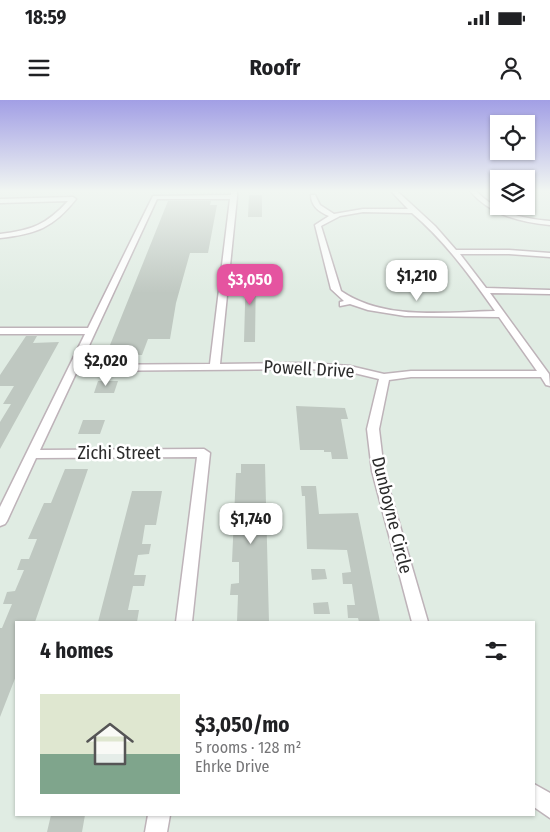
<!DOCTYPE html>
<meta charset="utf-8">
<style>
:root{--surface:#fff;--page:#f6f6f6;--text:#202124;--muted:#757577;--line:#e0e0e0;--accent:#e554a0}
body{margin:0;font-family:"Fira Sans Condensed",sans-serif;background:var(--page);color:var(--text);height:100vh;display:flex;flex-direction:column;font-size:19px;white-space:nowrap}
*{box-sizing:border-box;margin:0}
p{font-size:16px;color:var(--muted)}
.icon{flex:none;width:28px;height:28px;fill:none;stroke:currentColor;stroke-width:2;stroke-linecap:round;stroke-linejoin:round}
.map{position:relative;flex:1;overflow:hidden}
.details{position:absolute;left:15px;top:521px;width:520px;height:195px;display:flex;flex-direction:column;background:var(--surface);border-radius:0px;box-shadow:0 1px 4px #0004}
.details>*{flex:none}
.buttons{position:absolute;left:490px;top:15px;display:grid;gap:10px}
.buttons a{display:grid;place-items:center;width:45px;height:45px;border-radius:0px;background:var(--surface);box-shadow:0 1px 4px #0004;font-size:25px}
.price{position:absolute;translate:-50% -42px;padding:0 11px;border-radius:10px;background:#fff;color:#222;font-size:16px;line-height:32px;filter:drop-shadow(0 1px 2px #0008)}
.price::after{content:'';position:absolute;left:50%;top:30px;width:15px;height:11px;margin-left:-8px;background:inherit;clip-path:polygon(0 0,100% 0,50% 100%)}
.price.on{background:var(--accent);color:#fff}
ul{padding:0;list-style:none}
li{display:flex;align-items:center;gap:15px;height:125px;padding:0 25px}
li+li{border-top:1px solid var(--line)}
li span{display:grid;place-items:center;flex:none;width:140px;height:100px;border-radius:0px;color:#555}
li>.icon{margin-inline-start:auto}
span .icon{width:60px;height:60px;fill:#fffc;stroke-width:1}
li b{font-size:21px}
h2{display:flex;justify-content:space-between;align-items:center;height:60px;padding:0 25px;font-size:21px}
.status{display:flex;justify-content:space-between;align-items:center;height:35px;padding:0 25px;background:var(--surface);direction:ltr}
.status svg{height:14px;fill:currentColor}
header{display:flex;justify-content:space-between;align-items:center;height:65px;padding:0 25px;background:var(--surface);font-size:22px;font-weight:700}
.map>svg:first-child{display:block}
.building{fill:#bfc8c1}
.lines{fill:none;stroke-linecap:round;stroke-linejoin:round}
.minor-casing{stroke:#beb3b9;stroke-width:3}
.minor{fill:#fff;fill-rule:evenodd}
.labels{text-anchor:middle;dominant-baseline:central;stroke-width:5;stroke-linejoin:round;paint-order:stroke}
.street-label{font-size:18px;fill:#2c2c2c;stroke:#fff}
</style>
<div class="status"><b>18:59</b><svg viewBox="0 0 49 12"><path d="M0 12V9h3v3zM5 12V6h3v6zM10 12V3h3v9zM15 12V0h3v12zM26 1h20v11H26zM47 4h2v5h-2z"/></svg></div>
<header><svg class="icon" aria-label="menu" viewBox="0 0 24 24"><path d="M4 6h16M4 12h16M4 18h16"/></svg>Roofr<svg class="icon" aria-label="person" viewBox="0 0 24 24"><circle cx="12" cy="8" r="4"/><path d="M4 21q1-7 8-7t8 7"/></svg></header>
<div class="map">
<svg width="550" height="732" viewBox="0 0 550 732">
<rect width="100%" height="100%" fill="#e0ece3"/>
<path class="building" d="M 249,95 L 262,95 L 262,117 L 248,117 Z
M 168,101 L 211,101 L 210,105 L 217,105 L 208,153 L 190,153 L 176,203 L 170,239 L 148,239 L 142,255 L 106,255 Z
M 246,168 L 256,168 L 255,242 L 244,242 Z
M 26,236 L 37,236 L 33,243 L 59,242 L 0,349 L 0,322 L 11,304 L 3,304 L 14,286 L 0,286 L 0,275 Z
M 98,281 L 118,281 L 114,293 L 94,293 Z
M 296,306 L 345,308 L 348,319 L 341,319 L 348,359 L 332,359 L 331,352 L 324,352 L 324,350 L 300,350 Z
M 83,320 L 105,320 L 100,334 L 78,334 Z
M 241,364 L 265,364 L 269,522 L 237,522 L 238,495 L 230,495 L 231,484 L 239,483 L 239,462 L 232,462 L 236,373 L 241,373 Z
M 65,369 L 88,369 L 35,522 L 16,522 L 16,576 L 0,617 L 0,528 L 2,528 L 12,504 L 3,504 L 7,492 L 15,491 L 24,470 L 17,470 L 21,459 L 29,459 L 37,439 L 28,439 L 44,403 L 51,403 Z
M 301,386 L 316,386 L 319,414 L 358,413 L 380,522 L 359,522 L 358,518 L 348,518 L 347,505 L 355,505 L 352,484 L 343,484 L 342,473 L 351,472 L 347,450 L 307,449 L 305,396 L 302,396 Z
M 132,391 L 162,391 L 156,425 L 145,425 L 142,444 L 151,444 L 149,454 L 138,455 L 134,475 L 146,475 L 144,486 L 133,486 L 128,510 L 139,510 L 137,522 L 98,522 Z
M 311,469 L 325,469 L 327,479 L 312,480 Z
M 328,502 L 330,514 L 314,514 L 313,503 Z
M 51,715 L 85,715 L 82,732 L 47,732 Z"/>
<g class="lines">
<defs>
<path id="minor" d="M 231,91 L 237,91 L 237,97 L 220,264 L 309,263 L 350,266 L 384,274 L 411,271 L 537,271 L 499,217 L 405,216 L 368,210 L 350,204 L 340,206 L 340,202 L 344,201 L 331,189 L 315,125 L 329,116 C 319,112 311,106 311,95 L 315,95 L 320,105 L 334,114 L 363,109 L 408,109 L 391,91 L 397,91 L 435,126 L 456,150 L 509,150 L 550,153 L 550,157 L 509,154 L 460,154 L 486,188 L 550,190 L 550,194 L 490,193 L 549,274 L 550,286 L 546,285 L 541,277 L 411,277 L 389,280 L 379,329 L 384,371 L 428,522 L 412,522 L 372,371 L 367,329 L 379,279 L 350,272 L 309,269 L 77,271 L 40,350 L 204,349 L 210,353 L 192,522 L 176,522 L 197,357 L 36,358 L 7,421 L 5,424 L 0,426 L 0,407 L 85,234 L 0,234 L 0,228 L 88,228 L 153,96 L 231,95 ZM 157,99 L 230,99 L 210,264 L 80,265 ZM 363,112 L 412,113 C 445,141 471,177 495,211 C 445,212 385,221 341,191 L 321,126 L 340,116 Z
M 470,91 L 476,91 C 497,112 521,119 550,121 L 550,125 C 519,122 491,115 470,91 Z
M 73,97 L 76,99 C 53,128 36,134 0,138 L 0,134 C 32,130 46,125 68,101 L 0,103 L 0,99 Z
M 534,684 L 550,693 L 550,718 L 534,707 Z
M 148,715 L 170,715 L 167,732 L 145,732 Z"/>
</defs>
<use href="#minor" class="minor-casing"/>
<use href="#minor" class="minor"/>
</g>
<linearGradient id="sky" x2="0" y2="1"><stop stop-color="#a29fe5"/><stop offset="0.47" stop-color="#f1f6f2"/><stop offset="1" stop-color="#f1f6f2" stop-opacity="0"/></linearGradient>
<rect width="550" height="193" fill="url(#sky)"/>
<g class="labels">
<g class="street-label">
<text transform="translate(309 269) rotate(3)">Powell Drive</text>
<text x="119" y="353">Zichi Street</text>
<text transform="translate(392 415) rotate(76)">Dunboyne Circle</text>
</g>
</g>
</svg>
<div class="buttons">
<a><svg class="icon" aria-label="locate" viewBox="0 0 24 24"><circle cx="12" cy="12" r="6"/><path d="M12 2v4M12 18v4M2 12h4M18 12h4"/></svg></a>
<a><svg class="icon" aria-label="layers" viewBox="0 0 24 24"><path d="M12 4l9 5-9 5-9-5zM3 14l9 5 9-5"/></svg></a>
</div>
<b class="price" style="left:417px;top:202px">$1,210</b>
<b class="price on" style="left:250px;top:206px">$3,050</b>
<b class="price" style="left:106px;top:287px">$2,020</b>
<b class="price" style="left:251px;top:445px">$1,740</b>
<section class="details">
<h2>4 homes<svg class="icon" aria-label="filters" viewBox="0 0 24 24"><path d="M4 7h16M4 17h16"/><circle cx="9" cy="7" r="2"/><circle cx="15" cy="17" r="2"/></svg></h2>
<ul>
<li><span style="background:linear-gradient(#dfe7d0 60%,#7fa58c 0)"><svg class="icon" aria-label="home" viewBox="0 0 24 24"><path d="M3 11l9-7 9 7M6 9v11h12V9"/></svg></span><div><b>$3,050/mo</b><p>5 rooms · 128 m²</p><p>Ehrke Drive</p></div></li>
</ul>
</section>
</div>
